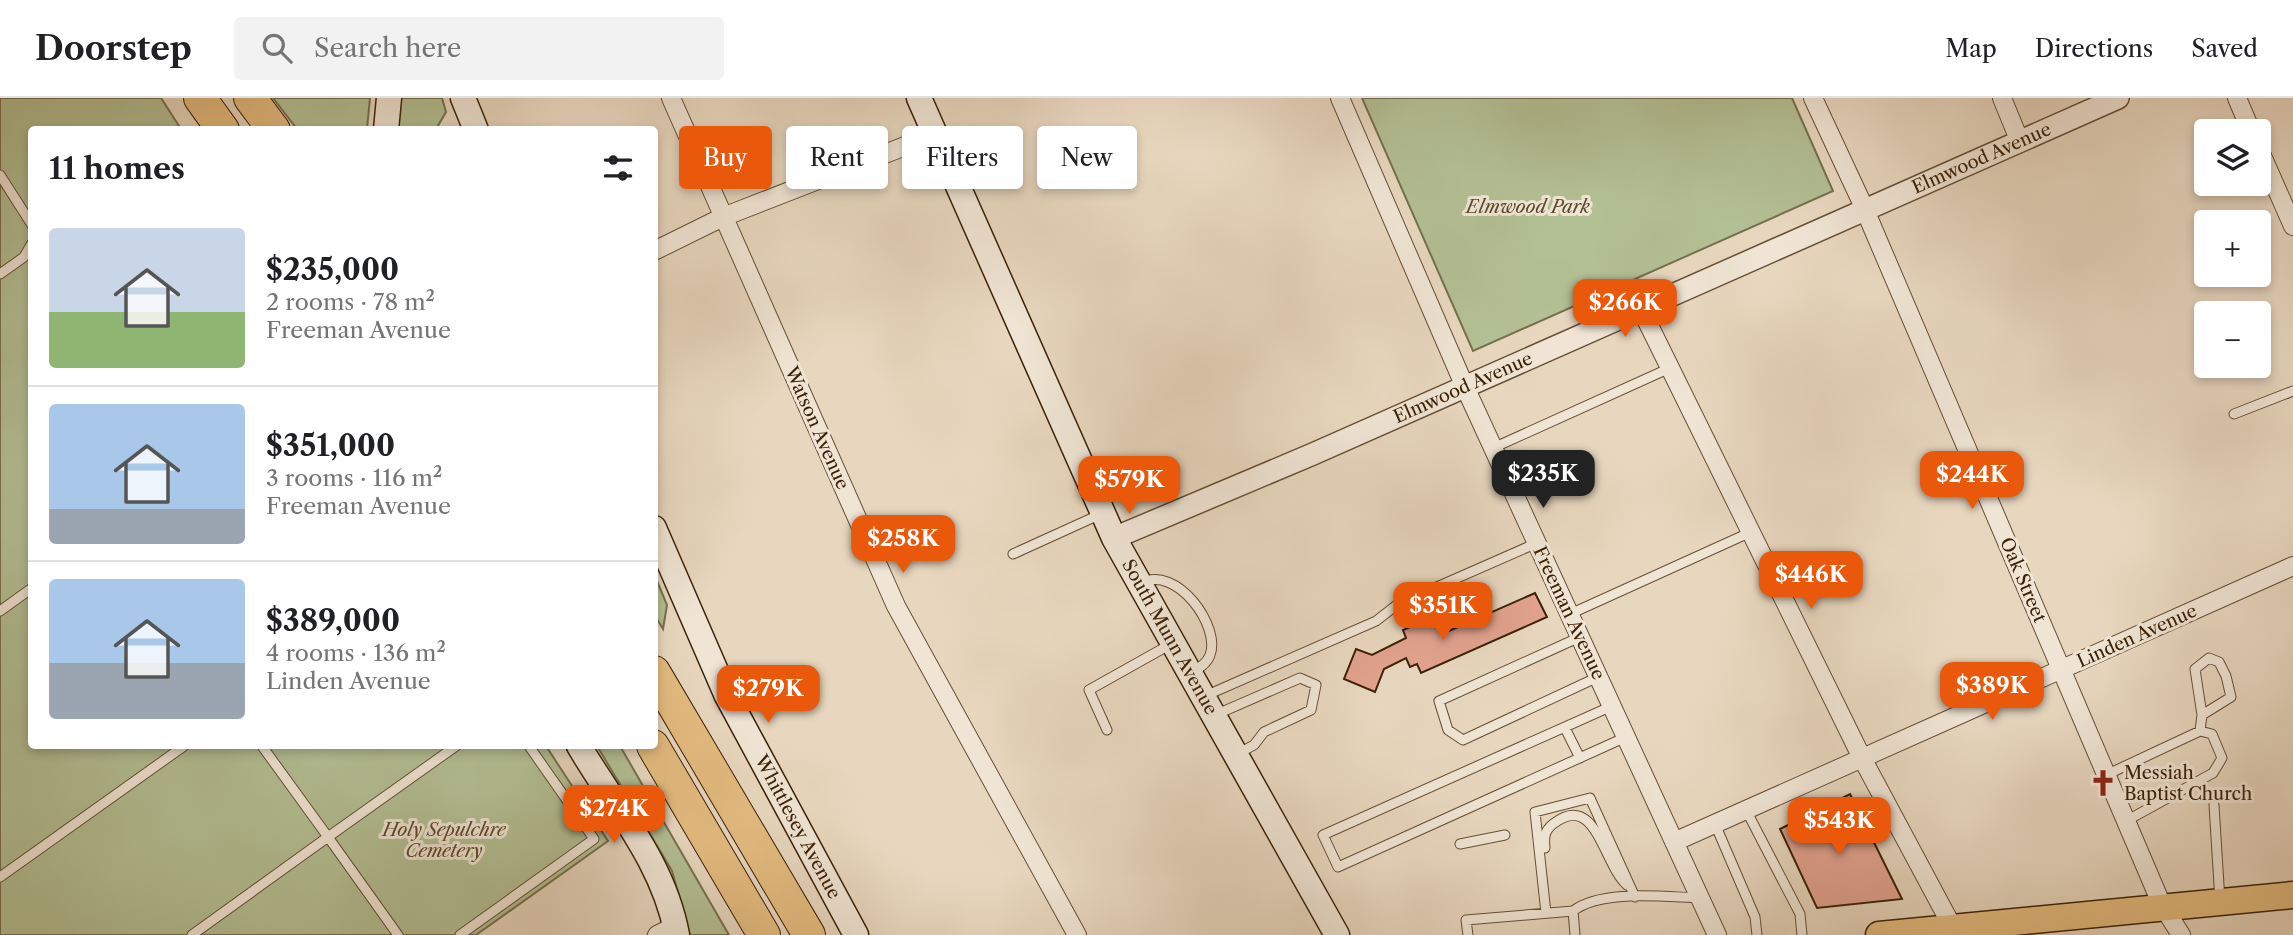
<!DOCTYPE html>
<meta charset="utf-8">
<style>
:root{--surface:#fff;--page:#f2f2f2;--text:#202124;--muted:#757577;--line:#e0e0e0;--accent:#ea580c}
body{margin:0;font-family:"Libre Caslon Text",serif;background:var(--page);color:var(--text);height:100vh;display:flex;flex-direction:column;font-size:26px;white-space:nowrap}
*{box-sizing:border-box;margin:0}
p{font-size:23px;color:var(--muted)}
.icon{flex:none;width:38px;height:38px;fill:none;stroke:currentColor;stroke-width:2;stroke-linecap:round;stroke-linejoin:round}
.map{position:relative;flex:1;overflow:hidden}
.drawer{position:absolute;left:28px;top:28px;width:630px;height:623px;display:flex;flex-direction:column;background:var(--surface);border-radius:7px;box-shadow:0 4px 10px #0003}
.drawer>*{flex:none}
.hud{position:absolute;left:679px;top:28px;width:665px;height:63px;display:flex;gap:14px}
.buttons{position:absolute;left:2194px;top:21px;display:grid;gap:14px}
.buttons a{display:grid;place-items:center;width:77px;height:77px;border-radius:7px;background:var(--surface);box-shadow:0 4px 10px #0003;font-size:35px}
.price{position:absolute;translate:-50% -60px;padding:0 16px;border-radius:14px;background:var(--accent);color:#fff;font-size:23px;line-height:46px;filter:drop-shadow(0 2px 4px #0008)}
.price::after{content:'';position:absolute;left:50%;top:42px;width:21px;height:16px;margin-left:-10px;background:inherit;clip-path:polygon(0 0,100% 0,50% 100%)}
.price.on{background:#222;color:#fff}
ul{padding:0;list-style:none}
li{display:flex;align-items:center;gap:21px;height:175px;padding:0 21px}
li+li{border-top:2px solid var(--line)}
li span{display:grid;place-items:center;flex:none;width:196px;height:140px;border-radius:7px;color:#555}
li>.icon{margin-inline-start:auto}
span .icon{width:84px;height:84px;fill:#fffc;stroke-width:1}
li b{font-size:30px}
h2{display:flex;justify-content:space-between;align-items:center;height:84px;padding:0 21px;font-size:30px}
.chip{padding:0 24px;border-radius:7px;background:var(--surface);box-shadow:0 4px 10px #0003;font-size:24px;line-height:63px}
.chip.on{background:var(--accent);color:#fff}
header{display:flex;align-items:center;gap:42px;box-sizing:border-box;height:98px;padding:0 35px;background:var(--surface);border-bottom:2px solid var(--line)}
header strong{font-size:33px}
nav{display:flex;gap:38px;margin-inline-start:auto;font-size:24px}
.search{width:490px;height:63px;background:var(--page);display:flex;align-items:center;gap:18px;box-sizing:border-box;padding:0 24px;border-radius:7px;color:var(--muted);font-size:26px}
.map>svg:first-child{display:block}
.green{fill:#b3bf94;stroke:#77704e;stroke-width:2}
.building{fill:#e2a28f;stroke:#3b2107;stroke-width:2}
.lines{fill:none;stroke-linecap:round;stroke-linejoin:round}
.service-casing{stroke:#664e35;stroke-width:11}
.minor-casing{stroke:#664e35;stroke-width:20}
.tertiary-casing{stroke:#664e35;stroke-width:24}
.secondary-casing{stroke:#3b2107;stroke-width:27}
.primary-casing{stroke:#3b2107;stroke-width:29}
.motorway-casing{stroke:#3b2107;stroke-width:34}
.service{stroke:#f0e5d5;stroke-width:9}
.minor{stroke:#f0e5d5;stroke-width:18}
.tertiary{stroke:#f0e5d5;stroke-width:21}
.secondary{stroke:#f0e5d5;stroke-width:24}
.primary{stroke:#e4bc80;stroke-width:26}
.motorway{stroke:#e4bc80;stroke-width:32}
.labels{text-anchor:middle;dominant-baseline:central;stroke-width:6;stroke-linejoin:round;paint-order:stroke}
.street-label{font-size:18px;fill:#3b2107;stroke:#f0e5d5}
.park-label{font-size:18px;font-style:italic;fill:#59482a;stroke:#f0e5d5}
.poi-label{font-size:18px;fill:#3b2107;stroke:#f0e5d5;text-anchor:start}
</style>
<header>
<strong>Doorstep</strong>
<div class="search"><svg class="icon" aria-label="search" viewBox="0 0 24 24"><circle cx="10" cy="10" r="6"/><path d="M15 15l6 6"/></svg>Search here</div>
<nav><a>Map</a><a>Directions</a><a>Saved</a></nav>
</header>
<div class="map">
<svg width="2293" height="837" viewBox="0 0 2293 837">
<rect width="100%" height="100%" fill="#e8d7bf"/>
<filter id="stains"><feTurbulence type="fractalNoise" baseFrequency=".00286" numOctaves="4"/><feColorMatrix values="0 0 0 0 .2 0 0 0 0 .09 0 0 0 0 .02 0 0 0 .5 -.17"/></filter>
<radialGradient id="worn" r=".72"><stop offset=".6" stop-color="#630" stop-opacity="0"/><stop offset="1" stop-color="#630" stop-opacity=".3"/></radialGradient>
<path class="green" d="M 0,0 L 161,0 L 181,31 L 32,32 L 32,648 L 546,648 L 608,743 L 476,837 L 0,837 Z
M 273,0 L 370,0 L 367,31 L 297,31 Z
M 399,0 L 442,0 L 446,14 L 436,31 L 397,32 Z
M 1362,0 L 1792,0 L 1833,93 L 1473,253 Z
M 655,478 L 667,507 L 663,531 L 655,518 Z
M 597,648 L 620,648 L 729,837 L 690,837 L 672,773 Z"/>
<path class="building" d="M 1535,495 L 1547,519 L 1421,575 L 1417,566 L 1410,569 L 1406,560 L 1384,571 L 1375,594 L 1344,581 L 1356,551 L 1372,557 L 1406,540 L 1403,532 L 1435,518 L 1441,531 L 1447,529 L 1449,533 Z
M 1850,696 L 1902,801 L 1817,810 L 1780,731 Z"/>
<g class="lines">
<defs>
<path id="service" d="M 0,77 L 32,127
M 0,176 L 24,159 L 32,145
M 2234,316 L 2293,293
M 1493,350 L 1670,270
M 1013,456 L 1101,416
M 1141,485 C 1177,466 1221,529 1210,557 C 1207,566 1198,571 1190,575
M 0,513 L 32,490
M 1570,516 L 1751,434
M 1580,539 L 1439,603 L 1448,632 L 1463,642 L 1598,579
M 1205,598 L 1376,523 L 1398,506 L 1537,445
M 1612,608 L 1323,737 L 1338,769 L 1626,639
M 1215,617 L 1300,580 L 1316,587 L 1311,612 L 1264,634 L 1254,647 L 1237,656
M 1565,630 L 1580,660
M 1107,632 L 1089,592 L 1171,546
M 2200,633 L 2202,617 L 2195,571 L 2209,560 L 2219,564 L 2226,578 L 2231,599 L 2202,617
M 2106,677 L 2200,633 L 2212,636 L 2222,660 L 2213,675 L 2126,723
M 2214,707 L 2220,803
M 1746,712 L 1800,816 L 1802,837
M 1715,726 L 1755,819 L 1757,837
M 1460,746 L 1505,737
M 1545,750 C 1544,740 1544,733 1553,726 C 1596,692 1603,766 1627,787
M 0,779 L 184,648
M 1546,815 L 1535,714 L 1590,700 L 1635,799
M 192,837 L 328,739 L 262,648
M 398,837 L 328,739 L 456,648
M 460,837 L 594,741 L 529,648
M 1468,837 L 1466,822 L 1573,813
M 1575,837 L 1573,813 C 1601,791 1665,799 1700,800"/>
<path id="minor" d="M 671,0 L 896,508 L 1077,837
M 1340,0 L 1465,289 L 1717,837
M 1813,0 L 1862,105 L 2161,805 L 2181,837
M 2002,0 L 2020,44
M 2237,0 L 2251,33
M 2259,51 L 2293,128
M 654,153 L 723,119 L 936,36
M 1641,211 L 1862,660 L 1953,830
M 1674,744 L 2293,468
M 657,837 L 675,828"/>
<g id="tertiary">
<path id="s1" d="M 1114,440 L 1313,356 L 2118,0"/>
</g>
<g id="secondary">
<path d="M 463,0 L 476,32"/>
<path id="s2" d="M 919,0 L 1114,440 L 1337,837"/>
<path d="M 386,32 L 389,0"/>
<path id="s3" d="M 654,430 L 726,596 L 856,837"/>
<path d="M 579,648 C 615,709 664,765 677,837"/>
</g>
<path id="primary" d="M 1879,837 L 2293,797"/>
<path id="motorway" d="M 200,0 L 223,32
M 250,0 L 274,32
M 654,574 L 809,837
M 653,648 L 764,837"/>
</defs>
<use href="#service" class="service-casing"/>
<use href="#minor" class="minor-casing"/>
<use href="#tertiary" class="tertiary-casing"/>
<use href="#secondary" class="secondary-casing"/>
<use href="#primary" class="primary-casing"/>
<use href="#motorway" class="motorway-casing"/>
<use href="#service" class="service"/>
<use href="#minor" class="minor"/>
<use href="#tertiary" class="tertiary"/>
<use href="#secondary" class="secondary"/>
<use href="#primary" class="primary"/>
<use href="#motorway" class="motorway"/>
</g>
<defs>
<symbol id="church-bare" viewBox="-9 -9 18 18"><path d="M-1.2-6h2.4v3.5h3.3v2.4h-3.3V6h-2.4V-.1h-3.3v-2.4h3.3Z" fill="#8f2418" stroke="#f0e5d5" stroke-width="2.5" paint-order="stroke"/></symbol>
</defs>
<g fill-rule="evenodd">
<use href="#church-bare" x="2084" y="666" width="38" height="38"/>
</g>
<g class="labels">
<g class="street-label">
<text stroke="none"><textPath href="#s1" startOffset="947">Elmwood Avenue</textPath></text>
<text stroke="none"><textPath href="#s1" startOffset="380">Elmwood Avenue</textPath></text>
<text transform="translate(817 330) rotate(66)">Watson Avenue</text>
<text transform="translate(2023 482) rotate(67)">Oak Street</text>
<text transform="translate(1569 515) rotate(65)">Freeman Avenue</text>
<text transform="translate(2137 538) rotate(-24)">Linden Avenue</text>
<text stroke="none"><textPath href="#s2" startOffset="595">South Munn Avenue</textPath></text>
<text stroke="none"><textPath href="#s3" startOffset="332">Whittlesey Avenue</textPath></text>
</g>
<g class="park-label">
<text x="1528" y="109">Elmwood Park</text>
<text x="444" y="732">Holy Sepulchre<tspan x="444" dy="21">Cemetery</tspan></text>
</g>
<g class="poi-label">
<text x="2124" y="675">Messiah<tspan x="2124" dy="21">Baptist Church</tspan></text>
</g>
</g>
<rect width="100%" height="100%" filter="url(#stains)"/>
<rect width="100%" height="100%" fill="url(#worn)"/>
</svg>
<div class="buttons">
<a><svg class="icon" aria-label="layers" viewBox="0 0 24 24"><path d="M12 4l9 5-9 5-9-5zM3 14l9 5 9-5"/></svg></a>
<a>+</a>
<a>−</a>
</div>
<b class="price" style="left:1625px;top:241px">$266K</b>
<b class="price on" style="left:1543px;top:412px">$235K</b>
<b class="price" style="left:1972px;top:413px">$244K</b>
<b class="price" style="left:1129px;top:418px">$579K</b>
<b class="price" style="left:903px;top:477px">$258K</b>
<b class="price" style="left:1811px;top:513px">$446K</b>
<b class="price" style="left:1443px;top:544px">$351K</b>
<b class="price" style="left:1992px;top:624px">$389K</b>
<b class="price" style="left:768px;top:627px">$279K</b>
<b class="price" style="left:614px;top:747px">$274K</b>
<b class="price" style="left:1839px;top:759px">$543K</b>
<div class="hud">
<a class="chip on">Buy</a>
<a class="chip">Rent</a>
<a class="chip">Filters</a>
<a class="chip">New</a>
</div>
<section class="drawer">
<h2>11 homes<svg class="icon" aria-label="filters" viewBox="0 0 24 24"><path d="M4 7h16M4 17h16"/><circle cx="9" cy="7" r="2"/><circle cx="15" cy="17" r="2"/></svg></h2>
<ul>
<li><span style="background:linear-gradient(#c9d6e8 60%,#8fb573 0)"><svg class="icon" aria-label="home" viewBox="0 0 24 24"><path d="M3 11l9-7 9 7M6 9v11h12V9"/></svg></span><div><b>$235,000</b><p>2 rooms · 78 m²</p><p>Freeman Avenue</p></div></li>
<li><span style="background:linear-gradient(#a9c7e8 75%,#9aa5b1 0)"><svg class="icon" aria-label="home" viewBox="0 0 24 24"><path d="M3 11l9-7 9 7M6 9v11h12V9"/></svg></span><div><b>$351,000</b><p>3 rooms · 116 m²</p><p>Freeman Avenue</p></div></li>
<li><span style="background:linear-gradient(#a9c7e8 60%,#9aa5b1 0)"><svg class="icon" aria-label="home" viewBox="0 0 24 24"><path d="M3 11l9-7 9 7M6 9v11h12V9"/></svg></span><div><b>$389,000</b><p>4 rooms · 136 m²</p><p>Linden Avenue</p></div></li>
</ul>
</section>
</div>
